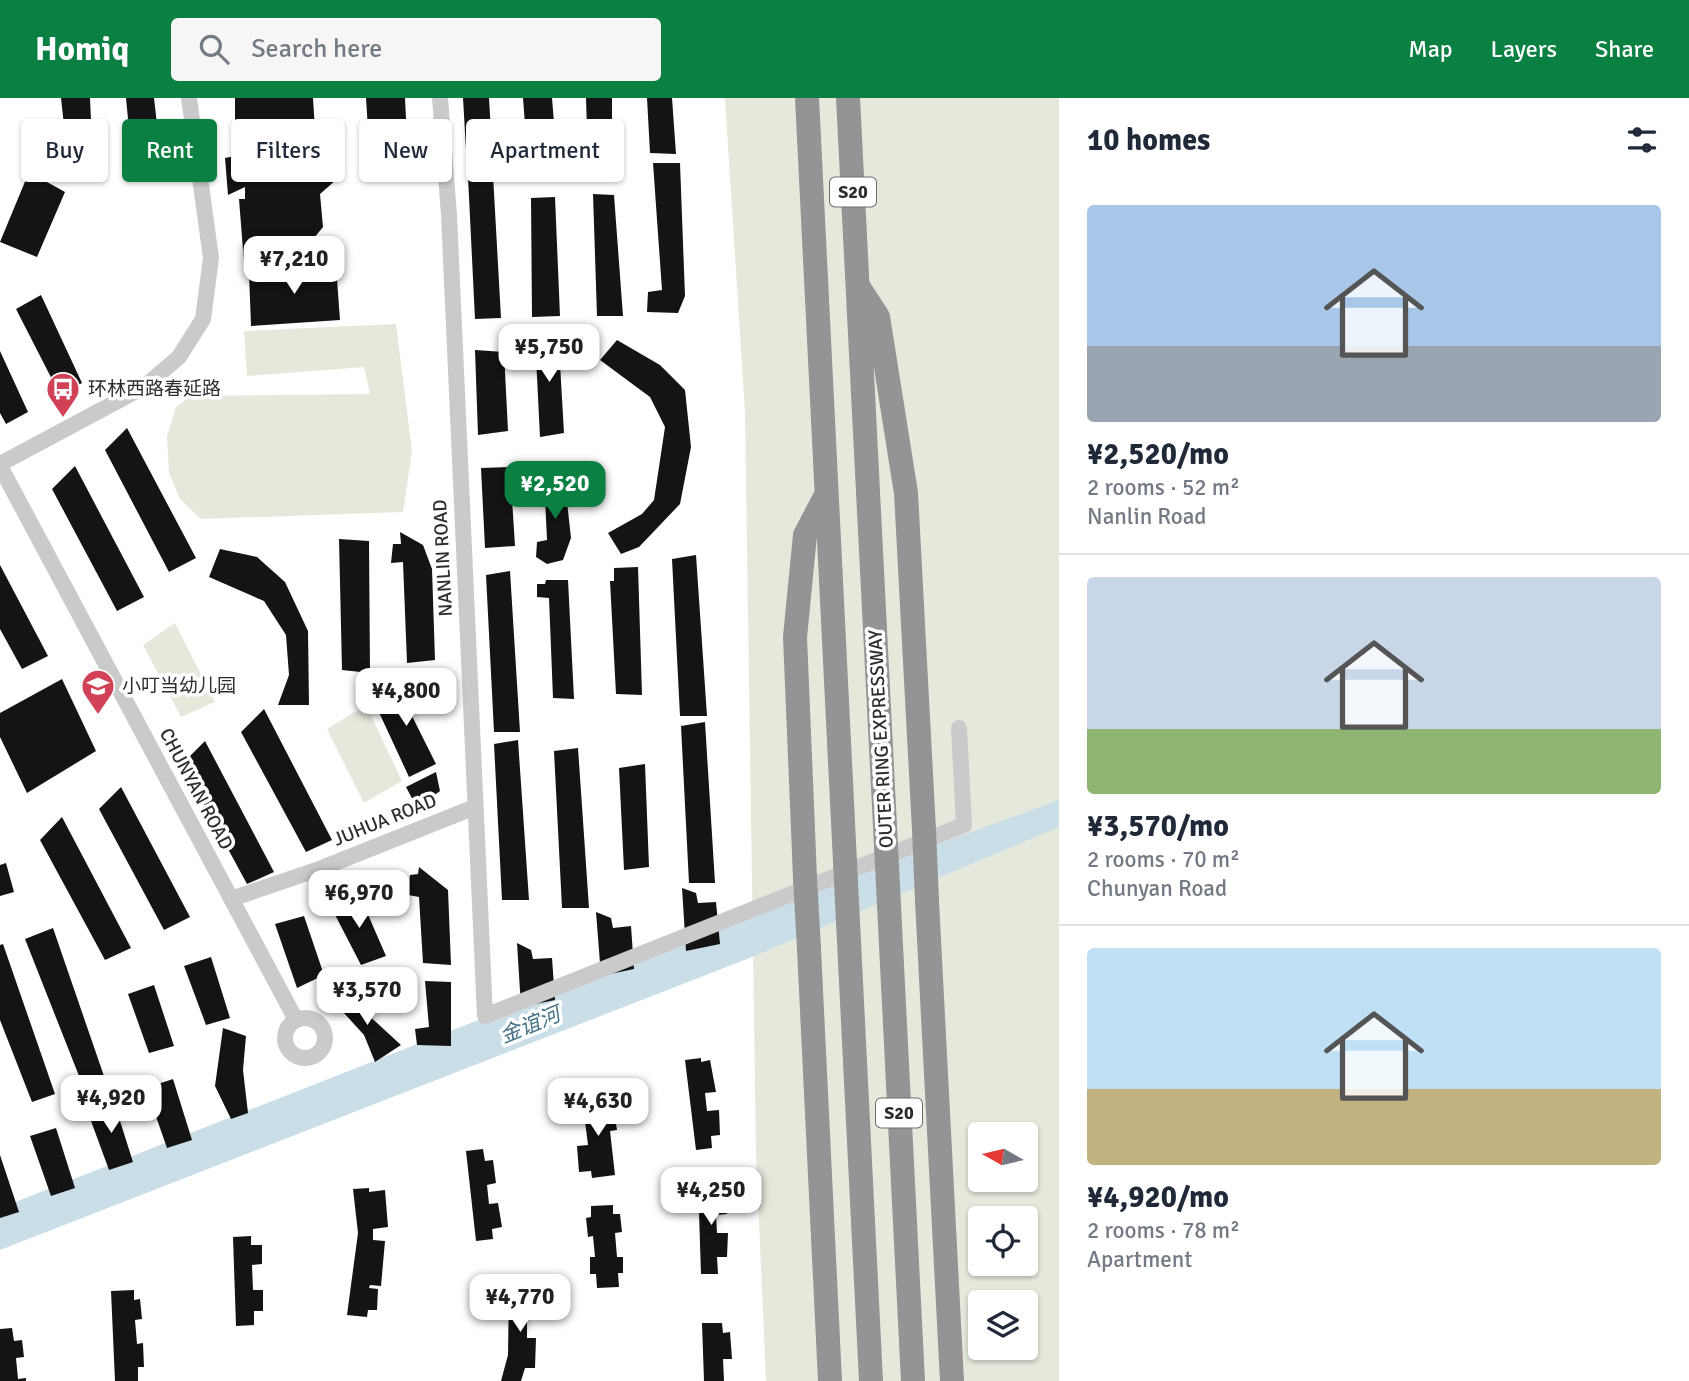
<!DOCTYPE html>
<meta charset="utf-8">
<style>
:root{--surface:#fff;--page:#f6f6f7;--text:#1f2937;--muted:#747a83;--line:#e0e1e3;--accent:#0b8043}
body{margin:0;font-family:Signika,"Noto Sans SC",sans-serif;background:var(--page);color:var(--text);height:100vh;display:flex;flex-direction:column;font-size:26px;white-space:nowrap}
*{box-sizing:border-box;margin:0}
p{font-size:23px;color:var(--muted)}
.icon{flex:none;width:38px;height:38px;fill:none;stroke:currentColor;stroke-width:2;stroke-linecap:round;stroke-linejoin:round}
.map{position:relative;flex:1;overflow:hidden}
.drawer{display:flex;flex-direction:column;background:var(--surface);width:630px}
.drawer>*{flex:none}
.top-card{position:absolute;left:21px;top:21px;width:665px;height:63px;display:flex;gap:14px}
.needle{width:46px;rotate:278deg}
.fabs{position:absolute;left:968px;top:1024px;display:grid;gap:14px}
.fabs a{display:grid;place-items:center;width:70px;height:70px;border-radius:7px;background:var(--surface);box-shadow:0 2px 5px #0004;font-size:35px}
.price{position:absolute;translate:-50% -60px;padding:0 16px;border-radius:14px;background:#fff;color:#222;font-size:23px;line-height:46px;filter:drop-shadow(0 2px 4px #0008)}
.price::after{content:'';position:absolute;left:50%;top:42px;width:21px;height:16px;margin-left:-10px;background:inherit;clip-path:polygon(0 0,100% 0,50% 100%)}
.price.active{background:var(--accent);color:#fff}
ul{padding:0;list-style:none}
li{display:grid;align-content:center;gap:14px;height:371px;padding:0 28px}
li+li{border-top:2px solid var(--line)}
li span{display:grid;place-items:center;height:217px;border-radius:7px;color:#555}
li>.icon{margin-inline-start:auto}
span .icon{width:126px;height:126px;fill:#fffc;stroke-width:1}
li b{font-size:30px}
h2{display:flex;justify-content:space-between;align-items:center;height:84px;padding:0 28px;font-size:30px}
.pill{padding:0 24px;border-radius:7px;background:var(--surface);box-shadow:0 2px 5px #0004;font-size:24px;line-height:63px}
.pill.active{background:var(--accent);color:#fff}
header{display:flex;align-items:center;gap:42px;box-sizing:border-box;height:98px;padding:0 35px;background:var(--accent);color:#fff}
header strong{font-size:33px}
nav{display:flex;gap:38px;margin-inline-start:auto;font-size:24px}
.search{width:490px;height:63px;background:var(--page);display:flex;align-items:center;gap:18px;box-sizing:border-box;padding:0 24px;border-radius:7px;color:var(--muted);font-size:26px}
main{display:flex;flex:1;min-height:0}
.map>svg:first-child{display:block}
.green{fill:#e4e9dc;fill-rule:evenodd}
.water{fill:#cadee7}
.building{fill:#141414}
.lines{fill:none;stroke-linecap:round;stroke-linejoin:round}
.minor{stroke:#cacaca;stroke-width:16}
.highway{stroke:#949494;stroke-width:24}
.highway-bridge{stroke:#949494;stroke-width:24}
.labels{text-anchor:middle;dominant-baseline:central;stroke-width:7;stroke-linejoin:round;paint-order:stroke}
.shield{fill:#fff;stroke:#6c6c6c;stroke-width:2}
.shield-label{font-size:18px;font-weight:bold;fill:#2d2d2d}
.poi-label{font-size:19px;fill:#2d2d2d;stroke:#fff;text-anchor:start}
.street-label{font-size:19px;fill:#2d2d2d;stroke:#fff}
.water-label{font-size:21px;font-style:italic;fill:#447186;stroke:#fff}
</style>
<header>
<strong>Homiq</strong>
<div class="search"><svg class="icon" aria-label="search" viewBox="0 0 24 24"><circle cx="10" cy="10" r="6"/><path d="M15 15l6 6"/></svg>Search here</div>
<nav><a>Map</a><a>Layers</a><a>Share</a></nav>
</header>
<main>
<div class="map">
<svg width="1059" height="1283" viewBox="0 0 1059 1283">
<rect width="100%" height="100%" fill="#fff"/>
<path class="green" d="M 725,0 L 1059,0 L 1059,1283 L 766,1283 L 756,1055 L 745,314 ZM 980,1036 L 1026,1036 L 1026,1082 L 980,1082 ZM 980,1120 L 1026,1120 L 1026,1166 L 980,1166 ZM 980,1204 L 1026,1204 L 1026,1250 L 980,1250 Z
M 396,226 L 412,353 L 403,414 L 201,421 L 180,401 L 169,375 L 167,338 L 176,309 L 191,298 L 370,296 L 364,269 L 247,278 L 244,233 Z
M 175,525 L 215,604 L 181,619 L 143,547 Z
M 366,607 L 402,683 L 364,705 L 327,631 Z"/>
<path class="water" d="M 1059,702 L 1059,729 L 747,861 L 0,1152 L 0,1110 L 753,814 Z"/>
<path class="building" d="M 61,0 L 90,0 L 92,44 L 66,46 Z
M 126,0 L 154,0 L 162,70 L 133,73 Z
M 235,0 L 313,0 L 316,48 L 332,53 L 336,82 L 320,96 L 323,129 L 301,156 L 258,167 L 244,165 L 239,101 L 245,101 L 245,89 L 228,97 L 225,60 L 235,58 Z
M 366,0 L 405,0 L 408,61 L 370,63 Z
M 463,0 L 489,0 L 493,68 L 467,68 Z
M 523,0 L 552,0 L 555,37 L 526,40 Z
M 586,0 L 612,0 L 612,30 L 587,32 Z
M 647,0 L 672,0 L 676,56 L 650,55 Z
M 653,65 L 680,65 L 685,198 L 678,215 L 647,214 L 648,194 L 662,192 Z
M 29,74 L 65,94 L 37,159 L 0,144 Z
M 493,77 L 501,220 L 475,221 L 468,79 Z
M 593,96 L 614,97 L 623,218 L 597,218 Z
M 555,99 L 560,218 L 532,219 L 531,100 Z
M 336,168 L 340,222 L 251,228 L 249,175 Z
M 41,197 L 82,285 L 60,297 L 16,211 Z
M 557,239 L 558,254 L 565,253 L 566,265 L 560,266 L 564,335 L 540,339 L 536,259 L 527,258 L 528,245 L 534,245 L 535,240 Z
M 617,242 L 660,267 L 685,292 L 691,349 L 680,406 L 639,449 L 621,456 L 608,435 L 642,416 L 654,402 L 665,329 L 650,299 L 600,262 Z
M 475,252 L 504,254 L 508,333 L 478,337 Z
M 0,253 L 28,314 L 6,326 L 0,315 Z
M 127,330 L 196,460 L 169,474 L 105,352 Z
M 75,368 L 144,499 L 117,513 L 52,391 Z
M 510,369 L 515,448 L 485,450 L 481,370 Z
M 564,376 L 571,440 L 563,462 L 547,466 L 536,459 L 537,444 L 547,442 L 544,378 Z
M 400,434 L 423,447 L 432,471 L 435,562 L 407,565 L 403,464 L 391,465 L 393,446 L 401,446 Z
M 339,441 L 369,443 L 370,575 L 342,572 Z
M 220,451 L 257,459 L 285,484 L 308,533 L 309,607 L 278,607 L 289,577 L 286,537 L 264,503 L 209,479 Z
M 696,457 L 707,618 L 680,618 L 672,461 Z
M 0,467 L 48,558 L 22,571 L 0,531 Z
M 638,469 L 642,597 L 616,596 L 610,483 L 614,483 L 614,470 Z
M 510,473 L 520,634 L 494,634 L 486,477 Z
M 546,482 L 568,482 L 574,601 L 553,600 L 549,500 L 537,499 L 537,486 L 545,486 Z
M 402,580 L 419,594 L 411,616 L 436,666 L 409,679 L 377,610 Z
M 62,581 L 96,653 L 27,695 L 0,639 L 0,615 Z
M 264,611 L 332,742 L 306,754 L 241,634 Z
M 705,624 L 715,785 L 689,785 L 681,628 Z
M 518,642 L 529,802 L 502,802 L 494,646 Z
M 205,643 L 274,774 L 247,786 L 182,666 Z
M 578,650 L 589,810 L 562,810 L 554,653 Z
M 645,666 L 649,769 L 624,772 L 619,670 Z
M 436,674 L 440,693 L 417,710 L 406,689 Z
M 121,689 L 190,819 L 164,832 L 99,711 Z
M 62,719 L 131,850 L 105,862 L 40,742 Z
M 6,765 L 14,794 L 0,798 L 0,767 Z
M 419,769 L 448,792 L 451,867 L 423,865 L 419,799 L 408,797 L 410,777 L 418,776 Z
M 682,790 L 696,795 L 698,805 L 716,804 L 720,846 L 686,853 Z
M 359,796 L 386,858 L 361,867 L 331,809 Z
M 596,814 L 611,820 L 613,830 L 631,828 L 634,871 L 601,878 Z
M 304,818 L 324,877 L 297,890 L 275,826 Z
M 53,830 L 105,981 L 83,988 L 25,841 Z
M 517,845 L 531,852 L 533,861 L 552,860 L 555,902 L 521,909 Z
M 3,846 L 55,996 L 32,1004 L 0,922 L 0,847 Z
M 211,859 L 230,920 L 206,927 L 184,868 Z
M 425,883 L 451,884 L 451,948 L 417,947 L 415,931 L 429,929 Z
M 154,887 L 174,948 L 149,955 L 128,896 Z
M 340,891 L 401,947 L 375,964 L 364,937 L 334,904 Z
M 223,930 L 246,938 L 243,972 L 248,1015 L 231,1021 L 215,988 Z
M 701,960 L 701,964 L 710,962 L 716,994 L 705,995 L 707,1013 L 719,1012 L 720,1037 L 711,1038 L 712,1050 L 696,1052 L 685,962 Z
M 173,981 L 192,1042 L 167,1050 L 146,990 Z
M 605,996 L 607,1009 L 613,1008 L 617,1032 L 610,1033 L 615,1077 L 592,1080 L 591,1073 L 579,1074 L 577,1048 L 588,1047 L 582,999 Z
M 114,1004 L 133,1064 L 109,1072 L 87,1012 Z
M 56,1030 L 75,1090 L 51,1098 L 30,1038 Z
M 483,1051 L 485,1063 L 493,1062 L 496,1085 L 487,1087 L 489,1106 L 498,1105 L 502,1129 L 492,1131 L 493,1141 L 476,1143 L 466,1053 Z
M 0,1057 L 19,1114 L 0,1120 Z
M 698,1083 L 715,1083 L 716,1095 L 726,1094 L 727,1116 L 716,1117 L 717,1135 L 728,1135 L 727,1159 L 717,1159 L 718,1176 L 701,1176 Z
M 369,1090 L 369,1094 L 385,1092 L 388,1129 L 373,1131 L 373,1142 L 385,1143 L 381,1188 L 370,1187 L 369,1190 L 378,1191 L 377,1212 L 368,1212 L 367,1219 L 347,1217 L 358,1135 L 353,1091 Z
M 613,1107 L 613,1116 L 620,1116 L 622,1134 L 615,1135 L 617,1159 L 623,1159 L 623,1175 L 618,1175 L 619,1189 L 597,1190 L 596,1176 L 590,1176 L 590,1159 L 595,1159 L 593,1138 L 588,1139 L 586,1120 L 591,1119 L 591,1108 Z
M 251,1138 L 251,1147 L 262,1147 L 262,1166 L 252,1167 L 253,1192 L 263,1192 L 263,1213 L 254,1213 L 254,1227 L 236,1228 L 233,1139 Z
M 509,1189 L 528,1189 L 528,1196 L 537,1196 L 537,1222 L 527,1222 L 527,1240 L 536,1240 L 535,1270 L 525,1270 L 521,1283 L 501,1283 L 508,1257 Z
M 134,1192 L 134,1202 L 140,1201 L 142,1221 L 135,1222 L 137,1246 L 143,1245 L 144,1269 L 138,1269 L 138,1283 L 115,1283 L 111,1193 Z
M 702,1225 L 722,1225 L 723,1235 L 730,1234 L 732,1261 L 723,1261 L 724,1283 L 704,1283 Z
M 12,1230 L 14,1243 L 22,1242 L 24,1259 L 16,1260 L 18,1281 L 26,1280 L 26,1283 L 0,1283 L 0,1231 Z"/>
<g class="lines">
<path class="minor" d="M 440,0 L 449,117 L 485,918 L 964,727 L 959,630
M 0,366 L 144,289 L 179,259 L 203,221 L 211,160 L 189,0
M 0,368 L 296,922
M 231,801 L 322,770 L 475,709
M285 940a20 20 0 1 1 40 0a20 20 0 1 1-40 0Z"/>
<path class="highway" d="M 807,0 L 845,764
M 848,0 L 886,748
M 858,188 L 878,219 L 906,395 L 924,732
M 805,780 L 795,539 L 805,437 L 826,397
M 927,803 L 952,1283
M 809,851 L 830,1283"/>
<path class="highway-bridge" d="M 924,732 L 927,803
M 886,748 L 913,1283
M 845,764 L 871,1283
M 805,780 L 809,851"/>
</g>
<defs>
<symbol id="bus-pin" viewBox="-11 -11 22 30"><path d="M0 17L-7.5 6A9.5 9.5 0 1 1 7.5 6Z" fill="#d14257" stroke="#fff"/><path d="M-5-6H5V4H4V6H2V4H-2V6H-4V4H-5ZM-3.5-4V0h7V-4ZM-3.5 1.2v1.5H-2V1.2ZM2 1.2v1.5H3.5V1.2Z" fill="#fff"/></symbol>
<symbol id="school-pin" viewBox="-11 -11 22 30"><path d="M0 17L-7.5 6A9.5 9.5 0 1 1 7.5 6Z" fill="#d14257" stroke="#fff"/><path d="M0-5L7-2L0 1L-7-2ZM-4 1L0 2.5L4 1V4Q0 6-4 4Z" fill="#fff"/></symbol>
</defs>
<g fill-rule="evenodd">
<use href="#bus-pin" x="44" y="272" width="38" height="52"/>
<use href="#school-pin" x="79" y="569" width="38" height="52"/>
</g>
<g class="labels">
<g class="shield">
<rect x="830" y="79.5" width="46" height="29" rx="5"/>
<rect x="876" y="1000.5" width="46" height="29" rx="5"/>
</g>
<g class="shield-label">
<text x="853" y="94">S20</text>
<text x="899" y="1015">S20</text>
</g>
<g class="poi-label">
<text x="88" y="291">环林西路春延路</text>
<text x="122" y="588">小叮当幼儿园</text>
</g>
<g class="street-label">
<text transform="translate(443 460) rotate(-93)">NANLIN ROAD</text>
<text transform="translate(881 641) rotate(-93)">OUTER RING EXPRESSWAY</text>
<text transform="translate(196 691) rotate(62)">CHUNYAN ROAD</text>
<text transform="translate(385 722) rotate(-22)">JUHUA ROAD</text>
</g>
<g class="water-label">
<text transform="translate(530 927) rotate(-22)">金谊河</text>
</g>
</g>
</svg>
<div class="fabs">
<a><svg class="needle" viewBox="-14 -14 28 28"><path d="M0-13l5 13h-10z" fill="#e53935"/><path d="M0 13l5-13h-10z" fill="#747a83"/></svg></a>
<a><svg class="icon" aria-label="locate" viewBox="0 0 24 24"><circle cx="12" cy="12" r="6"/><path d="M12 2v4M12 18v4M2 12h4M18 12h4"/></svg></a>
<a><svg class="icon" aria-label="layers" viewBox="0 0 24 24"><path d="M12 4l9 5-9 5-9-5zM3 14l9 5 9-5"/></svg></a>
</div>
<b class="price" style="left:294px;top:198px">¥7,210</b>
<b class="price" style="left:549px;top:286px">¥5,750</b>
<b class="price active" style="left:555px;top:423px">¥2,520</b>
<b class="price" style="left:406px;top:630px">¥4,800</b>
<b class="price" style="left:359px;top:832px">¥6,970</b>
<b class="price" style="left:367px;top:929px">¥3,570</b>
<b class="price" style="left:111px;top:1037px">¥4,920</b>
<b class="price" style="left:598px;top:1040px">¥4,630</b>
<b class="price" style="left:711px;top:1129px">¥4,250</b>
<b class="price" style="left:520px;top:1236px">¥4,770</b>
<div class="top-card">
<a class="pill">Buy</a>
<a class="pill active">Rent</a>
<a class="pill">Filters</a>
<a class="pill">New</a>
<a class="pill">Apartment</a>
</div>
</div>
<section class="drawer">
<h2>10 homes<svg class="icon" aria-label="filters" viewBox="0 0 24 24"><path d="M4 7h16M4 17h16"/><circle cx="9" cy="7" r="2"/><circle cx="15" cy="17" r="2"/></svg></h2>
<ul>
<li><span style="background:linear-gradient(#a9c7e8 65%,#9aa5b1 0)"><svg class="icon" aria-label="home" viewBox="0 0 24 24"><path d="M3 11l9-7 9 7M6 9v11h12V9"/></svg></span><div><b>¥2,520/mo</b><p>2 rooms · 52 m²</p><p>Nanlin Road</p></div></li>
<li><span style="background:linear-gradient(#c9d6e8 70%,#8fb573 0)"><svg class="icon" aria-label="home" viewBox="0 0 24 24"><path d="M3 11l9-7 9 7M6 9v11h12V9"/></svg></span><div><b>¥3,570/mo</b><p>2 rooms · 70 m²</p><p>Chunyan Road</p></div></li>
<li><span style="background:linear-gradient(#bfe0f5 65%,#c2b280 0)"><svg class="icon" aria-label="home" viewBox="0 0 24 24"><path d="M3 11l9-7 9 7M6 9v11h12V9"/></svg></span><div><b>¥4,920/mo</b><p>2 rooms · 78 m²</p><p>Apartment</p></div></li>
</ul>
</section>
</main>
